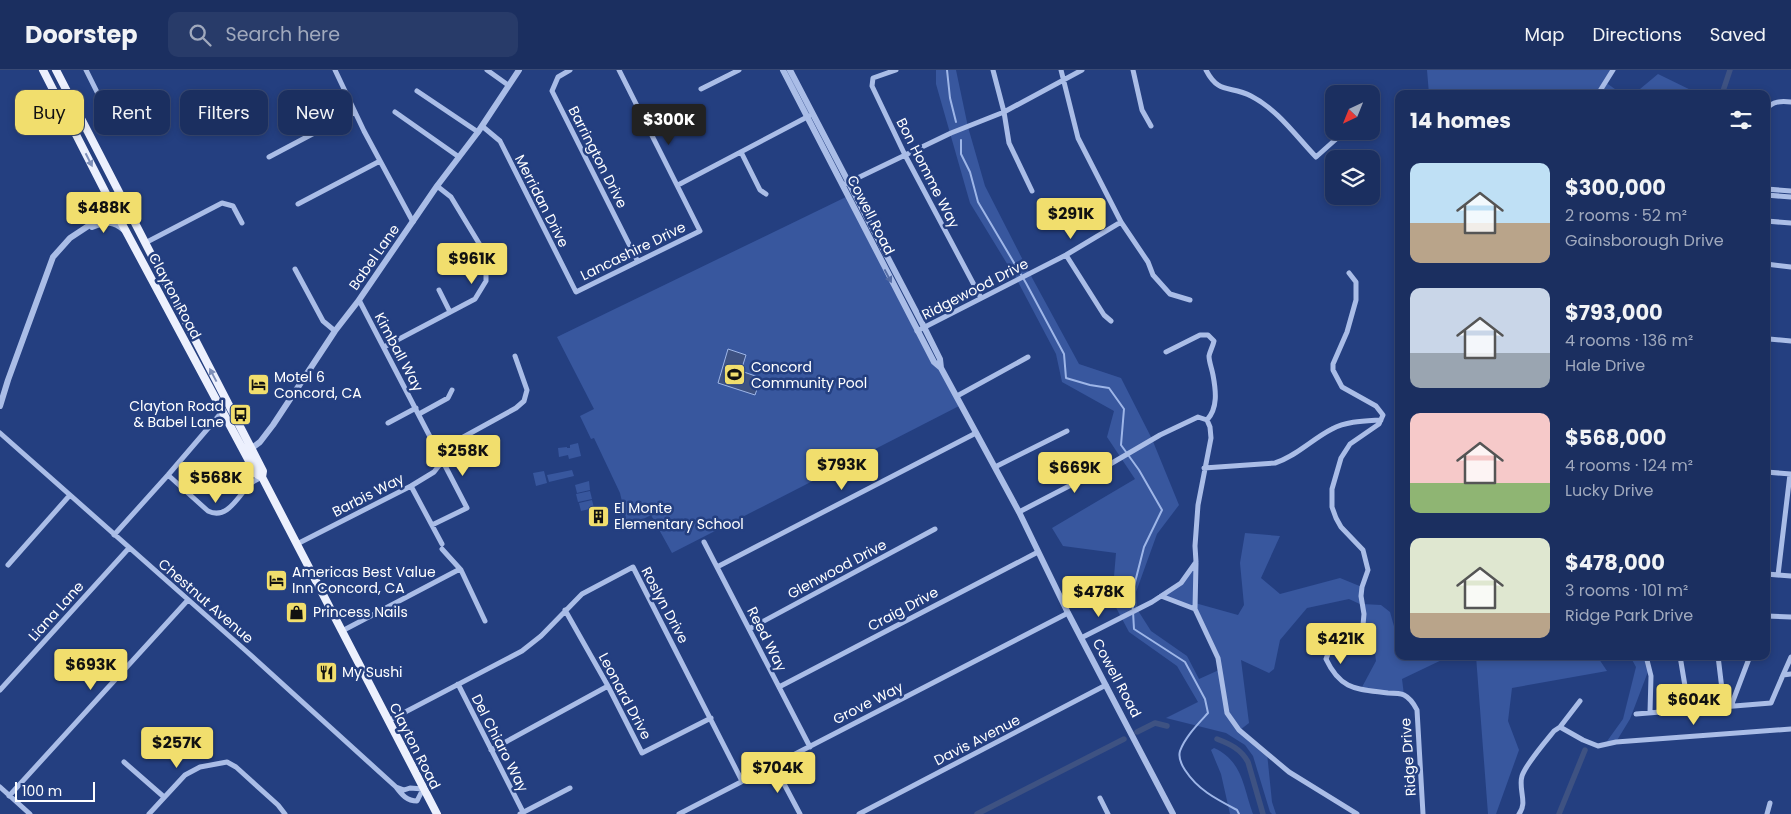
<!DOCTYPE html>
<meta charset="utf-8">
<style>
:root{--surface:#1b2f60;--page:#283b69;--text:#f1f3f6;--muted:#a0a9bd;--line:#394a75;--accent:#f1de6d}
body{margin:0;font-family:Poppins,sans-serif;background:var(--page);color:var(--text);height:100vh;display:flex;flex-direction:column;font-size:19px;white-space:nowrap}
*{box-sizing:border-box;margin:0}
p{font-size:16px;color:var(--muted)}
.icon{flex:none;width:28px;height:28px;fill:none;stroke:currentColor;stroke-width:2;stroke-linecap:round;stroke-linejoin:round}
.map{position:relative;flex:1;overflow:hidden}
.side{position:absolute;left:1395px;top:20px;width:375px;height:570px;display:flex;flex-direction:column;background:var(--surface);border-radius:10px;box-shadow:0 2px 8px #0003,0 0 0 1px var(--line)}
.side>*{flex:none}
.top-card{position:absolute;left:15px;top:20px;width:475px;height:45px;display:flex;gap:10px}
.needle{width:32px;rotate:223deg}
.controls{position:absolute;left:1325px;top:15px;display:grid;gap:10px}
.controls a{display:grid;place-items:center;width:55px;height:55px;border-radius:10px;background:var(--surface);box-shadow:0 2px 8px #0003,0 0 0 1px var(--line);font-size:25px}
.scale{position:absolute;left:15px;bottom:12px;width:80px;box-sizing:border-box;padding-left:5px;border:2px solid #fff;border-top:0;font-size:14px;line-height:18px;white-space:nowrap;color:#fff;-webkit-text-stroke:4px #243f80;paint-order:stroke}
.price{position:absolute;translate:-50% -42px;padding:0 11px;border-radius:5px;background:var(--accent);color:#111;font-size:16px;line-height:32px;filter:drop-shadow(0 1px 2px #0008)}
.price::after{content:'';position:absolute;left:50%;top:30px;width:15px;height:11px;margin-left:-8px;background:inherit;clip-path:polygon(0 0,100% 0,50% 100%)}
.price.on{background:#222;color:#fff}
ul{padding:0;list-style:none}
li{display:flex;align-items:center;gap:15px;height:125px;padding:0 15px}
li span{display:grid;place-items:center;flex:none;width:140px;height:100px;border-radius:10px;color:#555}
li>.icon{margin-inline-start:auto}
span .icon{width:60px;height:60px;fill:#fffc;stroke-width:1}
li b{font-size:21px}
h2{display:flex;justify-content:space-between;align-items:center;height:60px;padding:0 15px;font-size:21px}
.chip{padding:0 18px;border-radius:10px;background:var(--surface);box-shadow:0 2px 8px #0003,0 0 0 1px var(--line);font-size:18px;line-height:45px}
.chip.on{background:var(--accent);color:#111}
header{display:flex;align-items:center;gap:30px;box-sizing:border-box;height:70px;padding:0 25px;background:var(--surface);border-bottom:1px solid var(--line)}
header strong{font-size:24px}
nav{display:flex;gap:28px;margin-inline-start:auto;font-size:18px}
.search{width:350px;height:45px;background:var(--page);display:flex;align-items:center;gap:12px;box-sizing:border-box;padding:0 18px;border-radius:10px;color:var(--muted);font-size:19px}
.map>svg:first-child{display:block}
.green{fill:#38579e}
.water{fill:#3e5282;stroke:#9eb6e8}
.lines{fill:none;stroke-linecap:round;stroke-linejoin:round}
.stream{stroke:#9eb6e8;stroke-width:2}
.canal{stroke:#3e5282;stroke-width:5.5}
.minor{stroke:#aabde7;stroke-width:5}
.tertiary{stroke:#aabde7;stroke-width:6}
.primary{stroke:#ecf0fd;stroke-width:8}
.oneway{fill:#7e8fb8}
.oneway2{fill:#536ba4}
.labels{text-anchor:middle;dominant-baseline:central;stroke-width:5;stroke-linejoin:round;paint-order:stroke}
.street-label{font-size:14px;fill:#fff;stroke:#243f80}
.poi-label{font-size:14px;fill:#fff;stroke:#243f80;text-anchor:start}
</style>
<header>
<strong>Doorstep</strong>
<div class="search"><svg class="icon" aria-label="search" viewBox="0 0 24 24"><circle cx="10" cy="10" r="6"/><path d="M15 15l6 6"/></svg>Search here</div>
<nav><a>Map</a><a>Directions</a><a>Saved</a></nav>
</header>
<div class="map">
<svg width="1791" height="744" viewBox="0 0 1791 744">
<rect width="100%" height="100%" fill="#243f80"/>
<path class="green" d="M 936,0 L 956,0 L 968,57 L 985,116 L 1030,204 L 1079,294 L 1121,308 L 1152,369 L 1179,435 L 1157,464 L 1136,522 L 1137,539 L 1151,561 L 1187,586 L 1199,609 L 1219,600 L 1218,588 L 1195,539 L 1161,526 L 1181,513 L 1196,492 L 1195,533 L 1238,545 L 1244,535 L 1240,493 L 1245,463 L 1280,466 L 1261,508 L 1280,524 L 1340,508 L 1362,517 L 1362,534 L 1381,535 L 1390,542 L 1399,574 L 1399,586 L 1450,586 L 1402,609 L 1404,625 L 1361,619 L 1376,591 L 1373,567 L 1360,560 L 1363,555 L 1362,535 L 1349,529 L 1307,538 L 1280,570 L 1274,599 L 1269,603 L 1241,590 L 1249,653 L 1240,660 L 1267,683 L 1272,732 L 1276,744 L 1272,744 L 1270,742 L 1253,686 L 1245,675 L 1226,663 L 1166,648 L 1198,632 L 1177,596 L 1129,562 L 1112,530 L 1116,483 L 1063,476 L 1052,458 L 1135,409 L 1107,367 L 1114,341 L 1062,312 L 1056,284 L 1017,210 L 970,133 L 936,14 Z
M 1427,0 L 1613,0 L 1605,12 L 1622,24 L 1429,24 Z
M 1658,4 L 1699,24 L 1634,24 Z
M 848,126 L 874,179 L 961,335 L 672,483 L 651,445 L 628,457 L 620,423 L 594,368 L 591,369 L 580,346 L 594,339 L 557,267 Z
M 578,373 L 581,386 L 569,389 L 568,385 L 559,387 L 558,378 L 567,377 L 567,378 L 570,378 L 570,375 Z
M 572,400 L 574,406 L 549,412 L 547,405 Z
M 544,401 L 547,413 L 536,416 L 533,403 Z
M 589,411 L 590,420 L 577,423 L 575,415 Z
M 590,421 L 592,429 L 578,432 L 576,424 Z
M 592,430 L 594,438 L 581,441 L 579,433 Z
M 1476,586 L 1597,586 L 1607,601 L 1512,618 L 1508,651 L 1519,680 L 1496,744 L 1488,744 Z
M 1630,586 L 1646,586 L 1649,599 L 1630,649 L 1616,672 L 1605,674 L 1623,649 L 1636,597 Z
M 1214,678 C 1243,691 1243,717 1253,744 L 1230,744 L 1221,704 L 1211,680 Z"/>
<path class="water" d="M 728,279 L 746,285 L 741,301 L 761,308 L 755,325 L 718,313 Z"/>
<g class="lines">
<path class="stream" d="M 947,0 L 950,28 L 956,52
M 961,70 L 961,84 L 970,102 L 978,132 L 1026,213 L 1064,284 L 1066,308 L 1090,315 L 1109,318 L 1124,339 L 1121,375 L 1139,400 L 1162,440 L 1144,477 L 1132,524 L 1134,559 L 1185,592 L 1205,629 L 1208,643 C 1198,654 1185,667 1180,681 C 1178,688 1181,694 1185,700 C 1198,720 1216,729 1237,740 L 1239,744"/>
<path class="canal" d="M 1722,24 L 1730,0
M 1137,662 L 1155,653 L 1167,656
M 1217,669 C 1230,674 1241,679 1248,692 L 1263,744
M 977,744 L 1124,669
M 1559,744 L 1585,680"/>
<path class="minor" d="M 86,0 L 107,42
M 335,0 L 364,61 L 413,152
M 487,0 L 508,15
M 570,0 L 558,7 L 552,21 L 637,190
M 896,0 L 873,8 L 872,16 L 905,85 L 981,228
M 993,0 L 1004,42 L 1009,73 L 1032,121
M 1061,0 L 1078,68 L 1121,152 L 1148,192 L 1153,205 L 1170,224 L 1190,230
M 1133,0 L 1142,40 L 1151,56
M 1206,0 C 1219,25 1230,15 1251,26 C 1277,39 1296,66 1316,87 L 1335,70 L 1341,61
M 701,19 L 739,0
M 417,21 L 478,62
M 1598,24 L 1613,0
M 1766,39 C 1773,31 1781,31 1791,32
M 395,42 L 459,87
M 482,56 L 500,71 L 576,222 L 700,161 L 619,0
M 741,82 L 760,120 L 766,124
M 269,87 L 354,42
M 678,115 L 809,46
M 843,115 L 951,63 L 1004,42 L 1082,0
M 1766,119 L 1791,121
M 1766,125 L 1791,127
M 298,134 L 380,91
M 1766,151 L 1791,153
M 145,173 L 222,133 L 233,136 L 242,153
M 1066,185 L 1104,245 L 1111,251
M 1766,194 L 1791,197
M 295,199 L 323,251 L 335,261
M 1349,203 L 1356,212 L 1356,230 L 1347,262 L 1333,294 L 1333,300 L 1342,317 L 1376,336 L 1383,345 L 1379,354 L 1350,374 L 1341,388 L 1332,419 L 1332,437 L 1336,448 L 1341,457 L 1363,480 L 1368,500 L 1362,517 L 1361,526 L 1364,544 L 1363,555 L 1360,560 L 1331,576 L 1326,589 C 1341,621 1358,619 1388,623 C 1393,623 1400,623 1404,625 C 1410,628 1414,634 1417,640 L 1423,744
M 439,220 L 450,242
M 359,230 L 467,438 L 432,455
M 917,261 L 1066,185 L 1121,152
M 1769,269 L 1791,271
M 384,277 L 475,229 L 486,211 L 486,192 L 480,175 L 451,127 L 437,116
M 1166,282 L 1200,265 L 1208,265 L 1214,271 C 1213,276 1210,281 1209,286 C 1209,292 1212,299 1213,305 C 1216,321 1218,338 1207,350
M 957,326 L 1028,287
M 419,344 L 448,328 L 452,320
M 388,353 L 416,338
M 0,363 L 245,580 L 396,717
M 995,397 L 1067,361
M 1204,398 L 1275,393 C 1297,386 1312,369 1332,359 C 1347,351 1365,351 1381,350
M 1766,402 L 1791,404
M 168,405 L 208,441 C 228,451 239,424 251,413 C 254,411 258,409 262,407
M 411,416 L 442,474
M 1019,442 L 1100,400 L 1160,365 L 1198,347 L 1207,350 L 1210,357 L 1211,368 L 1198,435 L 1195,476 L 1196,492 L 1181,513 L 1152,532 L 1081,568
M 114,465 L 168,405 L 222,342
M 704,472 L 810,677
M 297,474 L 411,416 L 434,402 L 441,393 L 441,386 L 447,376 L 516,338 L 524,331 L 527,320 L 515,286
M 442,479 L 461,500 L 485,551
M 1196,493 L 1195,539 L 1218,588 L 1227,643 L 1239,660 L 1289,702 L 1357,744
M 8,495 L 70,425
M 717,497 L 976,363
M 1766,504 L 1791,506
M 1778,505 L 1790,404
M 1161,526 L 1195,539
M 565,540 L 608,616 L 642,683 L 711,648
M 1766,546 L 1791,547
M 749,559 L 935,459
M 342,561 L 460,499
M 1646,586 L 1651,606 L 1650,642
M 1680,586 L 1689,640
M 1718,586 L 1724,636
M 1783,605 L 1791,587
M 458,614 L 523,742
M 779,617 L 1038,482
M 0,620 L 129,478
M 1731,636 L 1750,586
M 1636,644 L 1771,633 L 1783,605 L 1791,604
M 388,651 L 522,581 L 541,566 L 582,524 L 633,497 L 742,711
M 1560,657 L 1580,631
M 491,680 L 608,616
M 124,692 L 164,727
M 774,695 L 800,744
M 0,717 L 30,744
M 396,717 L 404,720 L 410,718 L 423,719 L 417,731 C 407,731 402,725 396,717 Z
M 9,726 L 187,531
M 1100,728 L 1108,744
M 149,744 L 185,705 L 200,697 L 227,692 L 236,697 L 278,735 L 285,744
M 520,744 L 570,718
M 679,744 L 1068,543
M 859,744 L 1106,615
M 1519,744 C 1528,733 1518,719 1522,706 C 1526,694 1545,672 1554,661 L 1560,657 L 1583,670 L 1598,676 L 1616,672 L 1791,659
M 1767,744 L 1770,733"/>
<path class="tertiary" d="M 783,0 L 934,292 L 941,298 L 1019,442 L 1068,543 L 1173,744
M 790,0 L 924,257 L 940,289 L 941,298
M 92,157 C 105,152 113,150 124,160
M 0,336 L 8,310 L 53,187 L 70,168 L 114,139 L 125,135
M 248,381 L 260,372 L 273,355 L 335,261 L 359,230 L 437,116 L 478,62 L 519,0"/>
<path class="primary" d="M 43,0 L 114,139 L 256,404 L 262,407 L 437,744
M 56,0 L 263,401 L 262,407"/>
</g>
<defs><path id="oneway-solid" d="M-6-.8H1V-3.2L6.5 0L1 3.2V.8H-6Z" transform="scale(1.25)"/></defs>
<g class="oneway">
<use href="#oneway-solid" transform="translate(89 90) rotate(63)"/>
<use href="#oneway-solid" transform="translate(213 305) rotate(-118)"/>
</g>
<use class="oneway2" href="#oneway-solid" transform="translate(888 206) rotate(62)"/>
<defs>
<symbol id="stadium-square" viewBox="-11 -11 22 22"><rect x="-9" y="-9" width="18" height="18" rx="4" fill="#f1de6d" stroke="#243f80"/><path d="M0-5a6.5 5 0 1 0 0 10a6.5 5 0 1 0 0-10ZM-3.5-1.8h7v3.6h-7Z" fill="#111"/></symbol>
<symbol id="hotel-square" viewBox="-11 -11 22 22"><rect x="-9" y="-9" width="18" height="18" rx="4" fill="#f1de6d" stroke="#243f80"/><path d="M-6-4.5h1.5V1H6V5H4.5V3h-9V5H-6ZM-4 0a1.8 1.8 0 1 1 3.6 0ZM.5 0V-2.5h3Q6-2.5 6 0Z" fill="#111"/></symbol>
<symbol id="bus-square" viewBox="-11 -11 22 22"><rect x="-9" y="-9" width="18" height="18" rx="4" fill="#f1de6d" stroke="#243f80"/><path d="M-5-6H5V4H4V6H2V4H-2V6H-4V4H-5ZM-3.5-4V0h7V-4ZM-3.5 1.2v1.5H-2V1.2ZM2 1.2v1.5H3.5V1.2Z" fill="#111"/></symbol>
<symbol id="building-square" viewBox="-11 -11 22 22"><rect x="-9" y="-9" width="18" height="18" rx="4" fill="#f1de6d" stroke="#243f80"/><path d="M-4-6H4V6H1V3H-1V6H-4ZM-2.5-4.3h1.7v1.8h-1.7ZM.8-4.3h1.7v1.8H.8ZM-2.5-1h1.7V.8h-1.7ZM.8-1h1.7V.8H.8Z" fill="#111"/></symbol>
<symbol id="shop-square" viewBox="-11 -11 22 22"><rect x="-9" y="-9" width="18" height="18" rx="4" fill="#f1de6d" stroke="#243f80"/><path d="M-5-2.5h2.3a2.7 3.5 0 0 1 5.4 0H5L5.5 6h-11ZM-1.5-2.5h3a1.5 2.3 0 0 0-3 0Z" fill="#111"/></symbol>
<symbol id="restaurant-square" viewBox="-11 -11 22 22"><rect x="-9" y="-9" width="18" height="18" rx="4" fill="#f1de6d" stroke="#243f80"/><path d="M-5-6h1v4h1v-4h1v4h1v-4h1v5L-1.5 .5V6h-2V.5L-5-1ZM5-6V6H3V1.5H1.5Q1.5-4 5-6Z" fill="#111"/></symbol>
</defs>
<g fill-rule="evenodd">
<use href="#stadium-square" x="722" y="292" width="25" height="25"/>
<use href="#hotel-square" x="246" y="302" width="25" height="25"/>
<use href="#bus-square" x="228" y="332" width="25" height="25"/>
<use href="#building-square" x="586" y="434" width="25" height="25"/>
<use href="#hotel-square" x="264" y="498" width="25" height="25"/>
<use href="#shop-square" x="284" y="530" width="25" height="25"/>
<use href="#restaurant-square" x="314" y="590" width="25" height="25"/>
</g>
<g class="labels">
<g class="street-label">
<text transform="translate(598 87) rotate(63)">Barrington Drive</text>
<text transform="translate(928 103) rotate(63)">Bon Homme Way</text>
<text transform="translate(542 131) rotate(63)">Merridan Drive</text>
<text transform="translate(871 145) rotate(63)">Cowell Road</text>
<text transform="translate(633 181) rotate(-26)">Lancashire Drive</text>
<text transform="translate(374 187) rotate(-55)">Babel Lane</text>
<text transform="translate(975 219) rotate(-27)">Ridgewood Drive</text>
<text transform="translate(175 226) rotate(62)">Clayton Road</text>
<text transform="translate(399 282) rotate(62)">Kimball Way</text>
<text transform="translate(368 425) rotate(-27)">Barbis Way</text>
<text transform="translate(837 499) rotate(-28)">Glenwood Drive</text>
<text transform="translate(206 531) rotate(41)">Chestnut Avenue</text>
<text transform="translate(665 535) rotate(62)">Roslyn Drive</text>
<text transform="translate(903 539) rotate(-28)">Craig Drive</text>
<text transform="translate(56 541) rotate(-48)">Liana Lane</text>
<text transform="translate(767 569) rotate(63)">Reed Way</text>
<text transform="translate(1117 608) rotate(62)">Cowell Road</text>
<text transform="translate(625 626) rotate(62)">Leonard Drive</text>
<text transform="translate(868 633) rotate(-27)">Grove Way</text>
<text transform="translate(977 670) rotate(-27)">Davis Avenue</text>
<text transform="translate(500 673) rotate(63)">Del Chiaro Way</text>
<text transform="translate(415 676) rotate(63)">Clayton Road</text>
<text transform="translate(1408 687) rotate(-94)">Ridge Drive</text>
</g>
<g class="poi-label">
<text x="751" y="297">Concord<tspan x="751" dy="16">Community Pool</tspan></text>
<text x="274" y="307">Motel 6<tspan x="274" dy="16">Concord, CA</tspan></text>
<text x="224" y="336" text-anchor="end">Clayton Road<tspan x="224" dy="16">&amp; Babel Lane</tspan></text>
<text x="614" y="438">El Monte<tspan x="614" dy="16">Elementary School</tspan></text>
<text x="292" y="502">Americas Best Value<tspan x="292" dy="16">Inn Concord, CA</tspan></text>
<text x="313" y="542">Princess Nails</text>
<text x="342" y="602">My Sushi</text>
</g>
</g>
</svg>
<div class="controls">
<a><svg class="needle" viewBox="-14 -14 28 28"><path d="M0-13l5 13h-10z" fill="#e53935"/><path d="M0 13l5-13h-10z" fill="#a0a9bd"/></svg></a>
<a><svg class="icon" aria-label="layers" viewBox="0 0 24 24"><path d="M12 4l9 5-9 5-9-5zM3 14l9 5 9-5"/></svg></a>
</div>
<div class="scale">100 m</div>
<b class="price on" style="left:669px;top:76px">$300K</b>
<b class="price" style="left:104px;top:164px">$488K</b>
<b class="price" style="left:1071px;top:170px">$291K</b>
<b class="price" style="left:472px;top:215px">$961K</b>
<b class="price" style="left:463px;top:407px">$258K</b>
<b class="price" style="left:842px;top:421px">$793K</b>
<b class="price" style="left:1075px;top:424px">$669K</b>
<b class="price" style="left:216px;top:434px">$568K</b>
<b class="price" style="left:1099px;top:548px">$478K</b>
<b class="price" style="left:1341px;top:595px">$421K</b>
<b class="price" style="left:91px;top:621px">$693K</b>
<b class="price" style="left:1694px;top:656px">$604K</b>
<b class="price" style="left:177px;top:699px">$257K</b>
<b class="price" style="left:778px;top:724px">$704K</b>
<div class="top-card">
<a class="chip on">Buy</a>
<a class="chip">Rent</a>
<a class="chip">Filters</a>
<a class="chip">New</a>
</div>
<section class="side">
<h2>14 homes<svg class="icon" aria-label="filters" viewBox="0 0 24 24"><path d="M4 7h16M4 17h16"/><circle cx="9" cy="7" r="2"/><circle cx="15" cy="17" r="2"/></svg></h2>
<ul>
<li><span style="background:linear-gradient(#bfe0f5 60%,#b9a48a 0)"><svg class="icon" aria-label="home" viewBox="0 0 24 24"><path d="M3 11l9-7 9 7M6 9v11h12V9"/></svg></span><div><b>$300,000</b><p>2 rooms · 52 m²</p><p>Gainsborough Drive</p></div></li>
<li><span style="background:linear-gradient(#c9d6e8 65%,#9aa5b1 0)"><svg class="icon" aria-label="home" viewBox="0 0 24 24"><path d="M3 11l9-7 9 7M6 9v11h12V9"/></svg></span><div><b>$793,000</b><p>4 rooms · 136 m²</p><p>Hale Drive</p></div></li>
<li><span style="background:linear-gradient(#f6c9c9 70%,#8fb573 0)"><svg class="icon" aria-label="home" viewBox="0 0 24 24"><path d="M3 11l9-7 9 7M6 9v11h12V9"/></svg></span><div><b>$568,000</b><p>4 rooms · 124 m²</p><p>Lucky Drive</p></div></li>
<li><span style="background:linear-gradient(#dfe7d0 75%,#b9a48a 0)"><svg class="icon" aria-label="home" viewBox="0 0 24 24"><path d="M3 11l9-7 9 7M6 9v11h12V9"/></svg></span><div><b>$478,000</b><p>3 rooms · 101 m²</p><p>Ridge Park Drive</p></div></li>
</ul>
</section>
</div>
